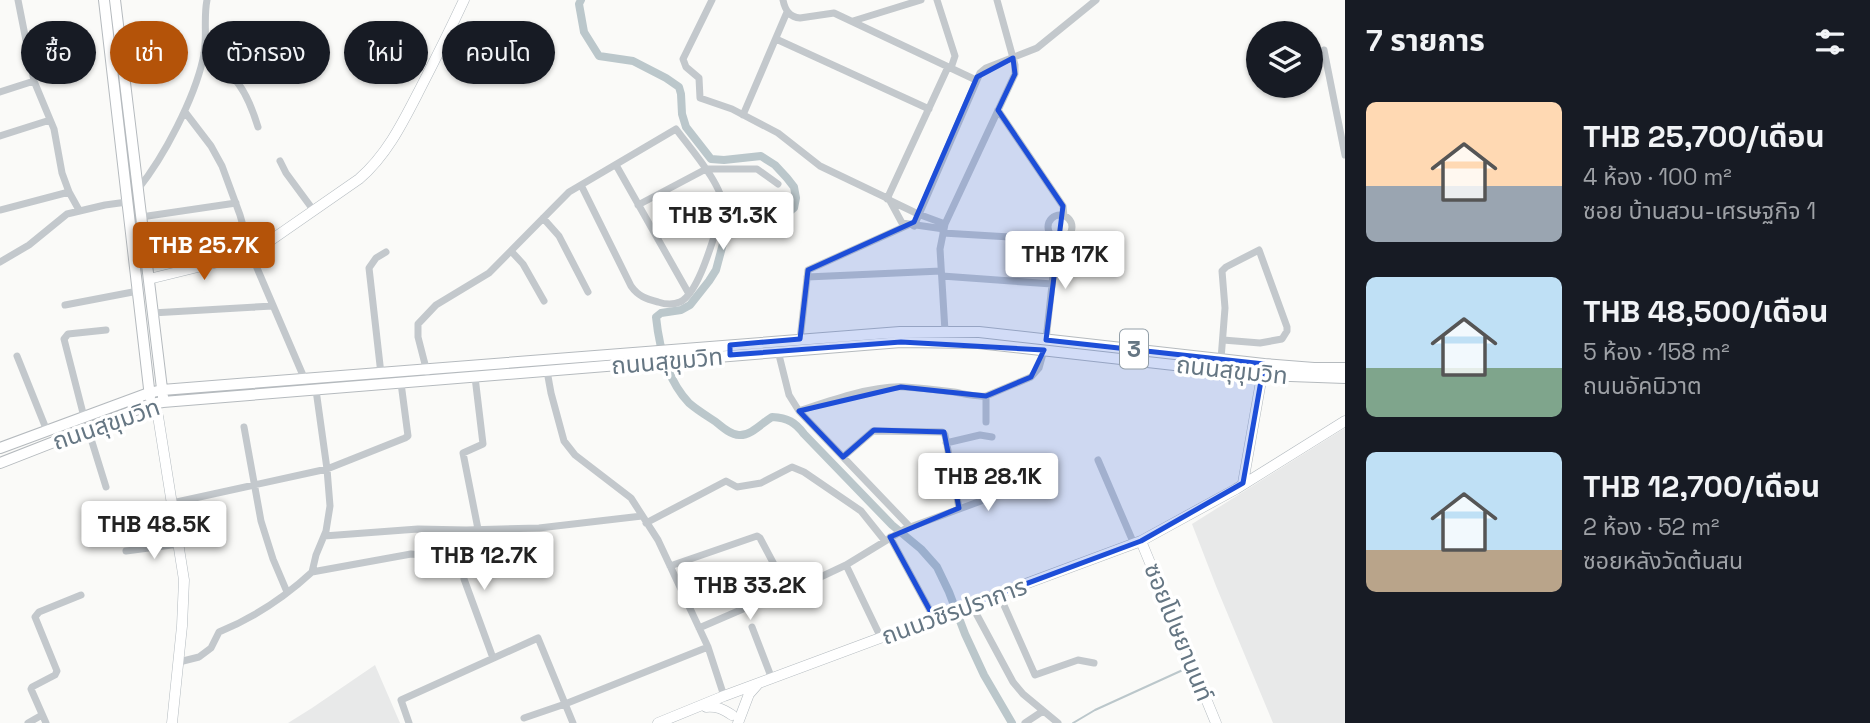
<!DOCTYPE html>
<html lang="th">
<meta charset="utf-8">
<style>
:root{--surface:#171b24;--page:#20242c;--text:#f1f3f6;--muted:#9ea1a6;--accent:#b45309}
body{margin:0;font-family:"Space Grotesk","Noto Sans Thai",sans-serif;background:var(--page);color:var(--text);height:100vh;display:flex;flex-direction:column;font-size:26px;white-space:nowrap}
*{box-sizing:border-box;margin:0}
p{font-size:23px;color:var(--muted)}
.icon{flex:none;width:38px;height:38px;fill:none;stroke:currentColor;stroke-width:2;stroke-linecap:round;stroke-linejoin:round}
.map{position:relative;flex:1;overflow:hidden}
.details{display:flex;flex-direction:column;background:var(--surface);width:525px}
.details>*{flex:none}
.banner{position:absolute;left:21px;top:21px;width:665px;height:63px;display:flex;gap:14px}
.controls{position:absolute;left:1246px;top:21px;display:grid;gap:14px}
.controls a{display:grid;place-items:center;width:77px;height:77px;border-radius:50%;background:var(--surface);box-shadow:0 2px 5px #0004;font-size:35px}
.price{position:absolute;translate:-50% -60px;padding:0 16px;border-radius:7px;background:#fff;color:#222;font-size:23px;line-height:46px;filter:drop-shadow(0 2px 4px #0008)}
.price::after{content:'';position:absolute;left:50%;top:42px;width:21px;height:16px;margin-left:-10px;background:inherit;clip-path:polygon(0 0,100% 0,50% 100%)}
.price.on{background:var(--accent);color:#fff}
ul{padding:0;list-style:none}
li{display:flex;align-items:center;gap:21px;height:175px;padding:0 21px}
li span{display:grid;place-items:center;flex:none;width:196px;height:140px;border-radius:10px;color:#555}
li>.icon{margin-inline-start:auto}
span .icon{width:84px;height:84px;fill:#fffc;stroke-width:1}
li b{font-size:30px}
h2{display:flex;justify-content:space-between;align-items:center;height:84px;padding:0 21px;font-size:30px}
.pill{padding:0 24px;border-radius:32px;background:var(--surface);box-shadow:0 2px 5px #0004;font-size:24px;line-height:63px}
.pill.on{background:var(--accent);color:#fff}
main{display:flex;flex:1;min-height:0}
.map>svg:first-child{display:block}
.built{fill:#e8e9e9}
.lines{fill:none;stroke-linecap:round;stroke-linejoin:round}
.stream{stroke:#bbc7cb;stroke-width:2}
.canal{stroke:#bbc7cb;stroke-width:8}
.secondary-casing{stroke:#b3babf;stroke-width:11}
.primary-casing{stroke:#b5babe;stroke-width:12}
.street{stroke:#c3c8cc;stroke-width:7}
.secondary{stroke:#fff;stroke-width:10}
.primary{stroke:#fff;stroke-width:10}
.marked{fill:#1d4ed8;fill-opacity:0.2;stroke:#1d4ed8;stroke-width:5;stroke-linejoin:round}
.labels{text-anchor:middle;dominant-baseline:central;stroke-width:7;stroke-linejoin:round;paint-order:stroke}
.shield{fill:#fff;stroke:#939fa8;stroke-width:2}
.shield-label{font-size:23px;font-weight:bold;fill:#657683}
.street-label{font-size:24px;fill:#657683;stroke:#fff}
</style>
<main>
<div class="map">
<svg width="1345" height="723" viewBox="0 0 1345 723">
<rect width="100%" height="100%" fill="#fafaf8"/>
<path class="built" d="M 1345,428 L 1345,723 L 1273,723 L 1216,586 L 1192,524 Z
M 375,665 L 400,723 L 288,723 L 312,708 Z"/>
<g class="lines">
<path class="stream" d="M 1073,723 L 1095,710 L 1185,669"/>
<path class="canal" d="M 581,0 L 579,4 L 584,32 L 599,56 L 633,61 L 666,78 L 679,87 L 681,94 L 682,114 L 686,127 L 711,159 L 724,160 L 761,156 L 775,165 L 787,178 L 794,187 L 796,198 L 794,208 L 789,212 L 770,222 L 762,223 L 754,216 L 744,212 L 734,216 L 729,221 L 716,270 L 709,281 L 690,305 L 681,310 L 661,313 L 656,317 C 659,346 668,381 689,403 C 697,410 707,416 716,422 C 722,427 731,435 739,435 C 751,436 763,422 772,417 C 788,418 795,422 804,434 L 892,525 L 921,549 L 937,567 L 949,592 L 965,634 L 984,675 L 1012,723"/>
<defs>
<path id="secondary" d="M 149,279 L 251,254 L 359,179 C 387,155 403,122 420,89 C 435,60 450,30 464,0
M 151,404 L 158,416 L 184,580 L 182,626 L 172,723
M 1243,483 L 1264,364
M 1141,541 L 1216,723
M 706,707 C 717,706 723,709 732,715
M 658,723 L 724,696 L 1141,541 L 1236,489 L 1345,421
M 738,723 L 749,694 L 757,685"/>
<path id="primary" d="M 104,0 L 150,397
M 115,0 L 163,397
M 0,448 L 149,393 L 162,390 L 900,332 L 979,332 L 1264,364 L 1314,368 L 1345,368
M 0,463 L 151,404 L 163,402 L 901,342 L 978,343 L 1263,375 L 1345,378"/>
</defs>
<use href="#secondary" class="secondary-casing"/>
<use href="#primary" class="primary-casing"/>
<path class="street" d="M 18,0 L 34,81 L 54,129 L 62,173 L 69,192 L 79,210
M 712,0 L 683,59 L 686,67 L 699,78 L 700,98 L 732,109 L 778,133 L 820,166 L 889,199 L 902,223 L 944,229
M 783,0 C 785,10 789,17 800,18 L 834,13 L 976,80
M 937,0 L 955,56 L 951,68
M 853,21 L 921,0
M 776,39 L 929,109
M 1324,50 L 1345,155
M 204,53 C 236,74 247,91 258,127
M 212,58 L 235,46 L 268,49 L 286,38 L 294,35
M 0,92 L 34,81
M 998,110 L 1063,206 L 1064,216
M 185,112 L 211,146 L 222,166 L 240,215 L 251,254 L 305,380
M 743,115 L 787,12
M 0,136 L 50,120
M 280,161 L 286,173 L 314,211
M 616,165 L 689,294
M 138,189 C 164,157 194,99 203,59 C 208,40 203,19 207,0
M 887,199 L 948,67
M 891,201 L 918,214 L 945,224
M 638,205 L 706,169 L 757,169 L 778,184
M 0,210 L 69,192
M1048 227a12 12 0 1 1 24 0a12 12 0 1 1-24 0Z
M 141,217 L 236,203
M 543,218 L 559,236 L 588,292
M 914,226 L 980,73 L 986,68 L 1037,48 L 1096,0
M 943,233 L 1041,239 L 1050,235
M 511,251 L 523,264 L 544,301
M 0,262 L 29,245 L 67,214 L 105,205 L 127,202
M 942,276 L 1052,284
M 807,277 L 941,271
M 65,305 L 138,291
M 152,313 L 273,306
M 945,331 L 940,249 L 945,224 L 1015,74 L 1015,65 L 997,0
M 800,339 L 808,270 L 908,225
M 1046,340 L 1057,239
M 778,351 L 789,395 L 799,411 L 910,527
M 17,356 L 47,431
M 1221,359 L 1225,308 L 1222,271 L 1226,267 L 1259,250 L 1287,327 L 1287,331 L 1282,339 L 1260,343 L 1223,340
M 547,371 L 551,393 L 564,441 L 575,455 L 631,498 L 658,540 L 708,647 L 724,696
M 427,372 L 418,337 L 418,324 L 436,305 L 489,273 L 569,192 C 605,171 640,150 676,129 C 689,147 725,187 723,209 C 715,231 700,293 680,302 C 673,305 664,304 658,302 C 646,299 638,296 631,286 L 581,185
M 381,374 L 369,268 L 376,258 L 386,252
M 475,377 L 483,444 L 463,453 L 478,529
M 799,411 C 828,401 874,385 905,387 C 921,388 938,390 954,392 C 965,394 975,397 986,396 L 1031,377 L 1039,368 L 1044,350
M 84,417 L 64,339 L 68,334 L 106,330
M 986,422 L 986,396
M 244,427 L 261,521 L 273,559 L 287,592
M 88,429 L 106,487
M 946,443 L 980,435 L 992,437
M 843,457 L 873,431 L 942,432 L 945,435 L 959,508
M 1098,460 L 1134,544
M 953,476 L 1008,465 L 1016,466 L 1042,476
M 172,503 L 327,469 L 405,438 L 408,436 L 401,383
M 646,523 L 726,481 L 737,487 L 761,483 L 792,467 L 804,472 L 861,511 L 885,541
M 460,530 L 464,579 L 493,658
M 324,536 L 418,529 L 466,530 L 539,528 L 642,516
M 890,537 L 934,618
M 126,551 L 179,544
M 846,565 L 881,638
M 670,566 L 757,536 L 760,538 L 786,587 L 793,590 L 846,565 L 905,529 L 1008,491
M 312,572 L 411,554 L 440,557
M 999,594 L 1035,675 L 1078,660 L 1094,663
M 971,604 L 1013,682 L 1023,694 L 1058,723
M 752,627 L 772,679
M 699,628 L 789,589
M 179,662 L 199,657 L 211,648 L 219,632 C 253,618 285,597 312,572 L 316,555 L 326,531 L 330,506 L 327,469 L 316,390
M 524,718 L 565,704 L 708,647
M 28,723 L 42,715
M 46,723 L 31,689 L 32,687 L 55,675 L 57,671 L 35,617 L 39,612 L 81,595
M 409,723 L 401,700 L 538,638 L 573,723
M 1025,723 L 1043,711"/>
<use href="#secondary" class="secondary"/>
<use href="#primary" class="primary"/>
</g>
<path class="marked" d="M 1013,58 L 1015,74 L 998,110 L 1063,206 L 1046,340 L 1264,364 L 1243,483 L 1141,541 L 934,618 L 890,537 L 959,508 L 944,432 L 874,430 L 843,457 L 799,411 L 901,387 L 986,396 L 1031,377 L 1044,350 L 901,342 L 730,355 L 730,345 L 800,339 L 808,270 L 914,222 L 977,77 Z"/>
<g class="labels">
<rect class="shield" x="1120" y="329.5" width="28" height="39" rx="5"/>
<g class="shield-label">
<text x="1134" y="349">3</text>
</g>
<g class="street-label">
<text transform="translate(667 361) rotate(-5)">ถนนสุขุมวิท</text>
<text transform="translate(1232 370) rotate(6)">ถนนสุขุมวิท</text>
<text transform="translate(106 424) rotate(-19)">ถนนสุขุมวิท</text>
<text transform="translate(954 611) rotate(-20)">ถนนวชิรปราการ</text>
<text transform="translate(1179 632) rotate(68)">ซอยโปษยานนท์</text>
</g>
</g>
</svg>
<div class="controls">
<a><svg class="icon" aria-label="layers" viewBox="0 0 24 24"><path d="M12 4l9 5-9 5-9-5zM3 14l9 5 9-5"/></svg></a>
</div>
<b class="price" style="left:723px;top:252px">THB 31.3K</b>
<b class="price on" style="left:204px;top:282px">THB 25.7K</b>
<b class="price" style="left:1065px;top:291px">THB 17K</b>
<b class="price" style="left:988px;top:513px">THB 28.1K</b>
<b class="price" style="left:154px;top:561px">THB 48.5K</b>
<b class="price" style="left:484px;top:592px">THB 12.7K</b>
<b class="price" style="left:750px;top:622px">THB 33.2K</b>
<div class="banner">
<a class="pill">ซื้อ</a>
<a class="pill on">เช่า</a>
<a class="pill">ตัวกรอง</a>
<a class="pill">ใหม่</a>
<a class="pill">คอนโด</a>
</div>
</div>
<section class="details">
<h2>7 รายการ<svg class="icon" aria-label="filters" viewBox="0 0 24 24"><path d="M4 7h16M4 17h16"/><circle cx="9" cy="7" r="2"/><circle cx="15" cy="17" r="2"/></svg></h2>
<ul>
<li><span style="background:linear-gradient(#ffd9b3 60%,#9aa5b1 0)"><svg class="icon" aria-label="home" viewBox="0 0 24 24"><path d="M3 11l9-7 9 7M6 9v11h12V9"/></svg></span><div><b>THB 25,700/เดือน</b><p>4 ห้อง · 100 m²</p><p>ซอย บ้านสวน-เศรษฐกิจ 1</p></div></li>
<li><span style="background:linear-gradient(#bfe0f5 65%,#7fa58c 0)"><svg class="icon" aria-label="home" viewBox="0 0 24 24"><path d="M3 11l9-7 9 7M6 9v11h12V9"/></svg></span><div><b>THB 48,500/เดือน</b><p>5 ห้อง · 158 m²</p><p>ถนนอัคนิวาต</p></div></li>
<li><span style="background:linear-gradient(#bfe0f5 70%,#b9a48a 0)"><svg class="icon" aria-label="home" viewBox="0 0 24 24"><path d="M3 11l9-7 9 7M6 9v11h12V9"/></svg></span><div><b>THB 12,700/เดือน</b><p>2 ห้อง · 52 m²</p><p>ซอยหลังวัดต้นสน</p></div></li>
</ul>
</section>
</main>
